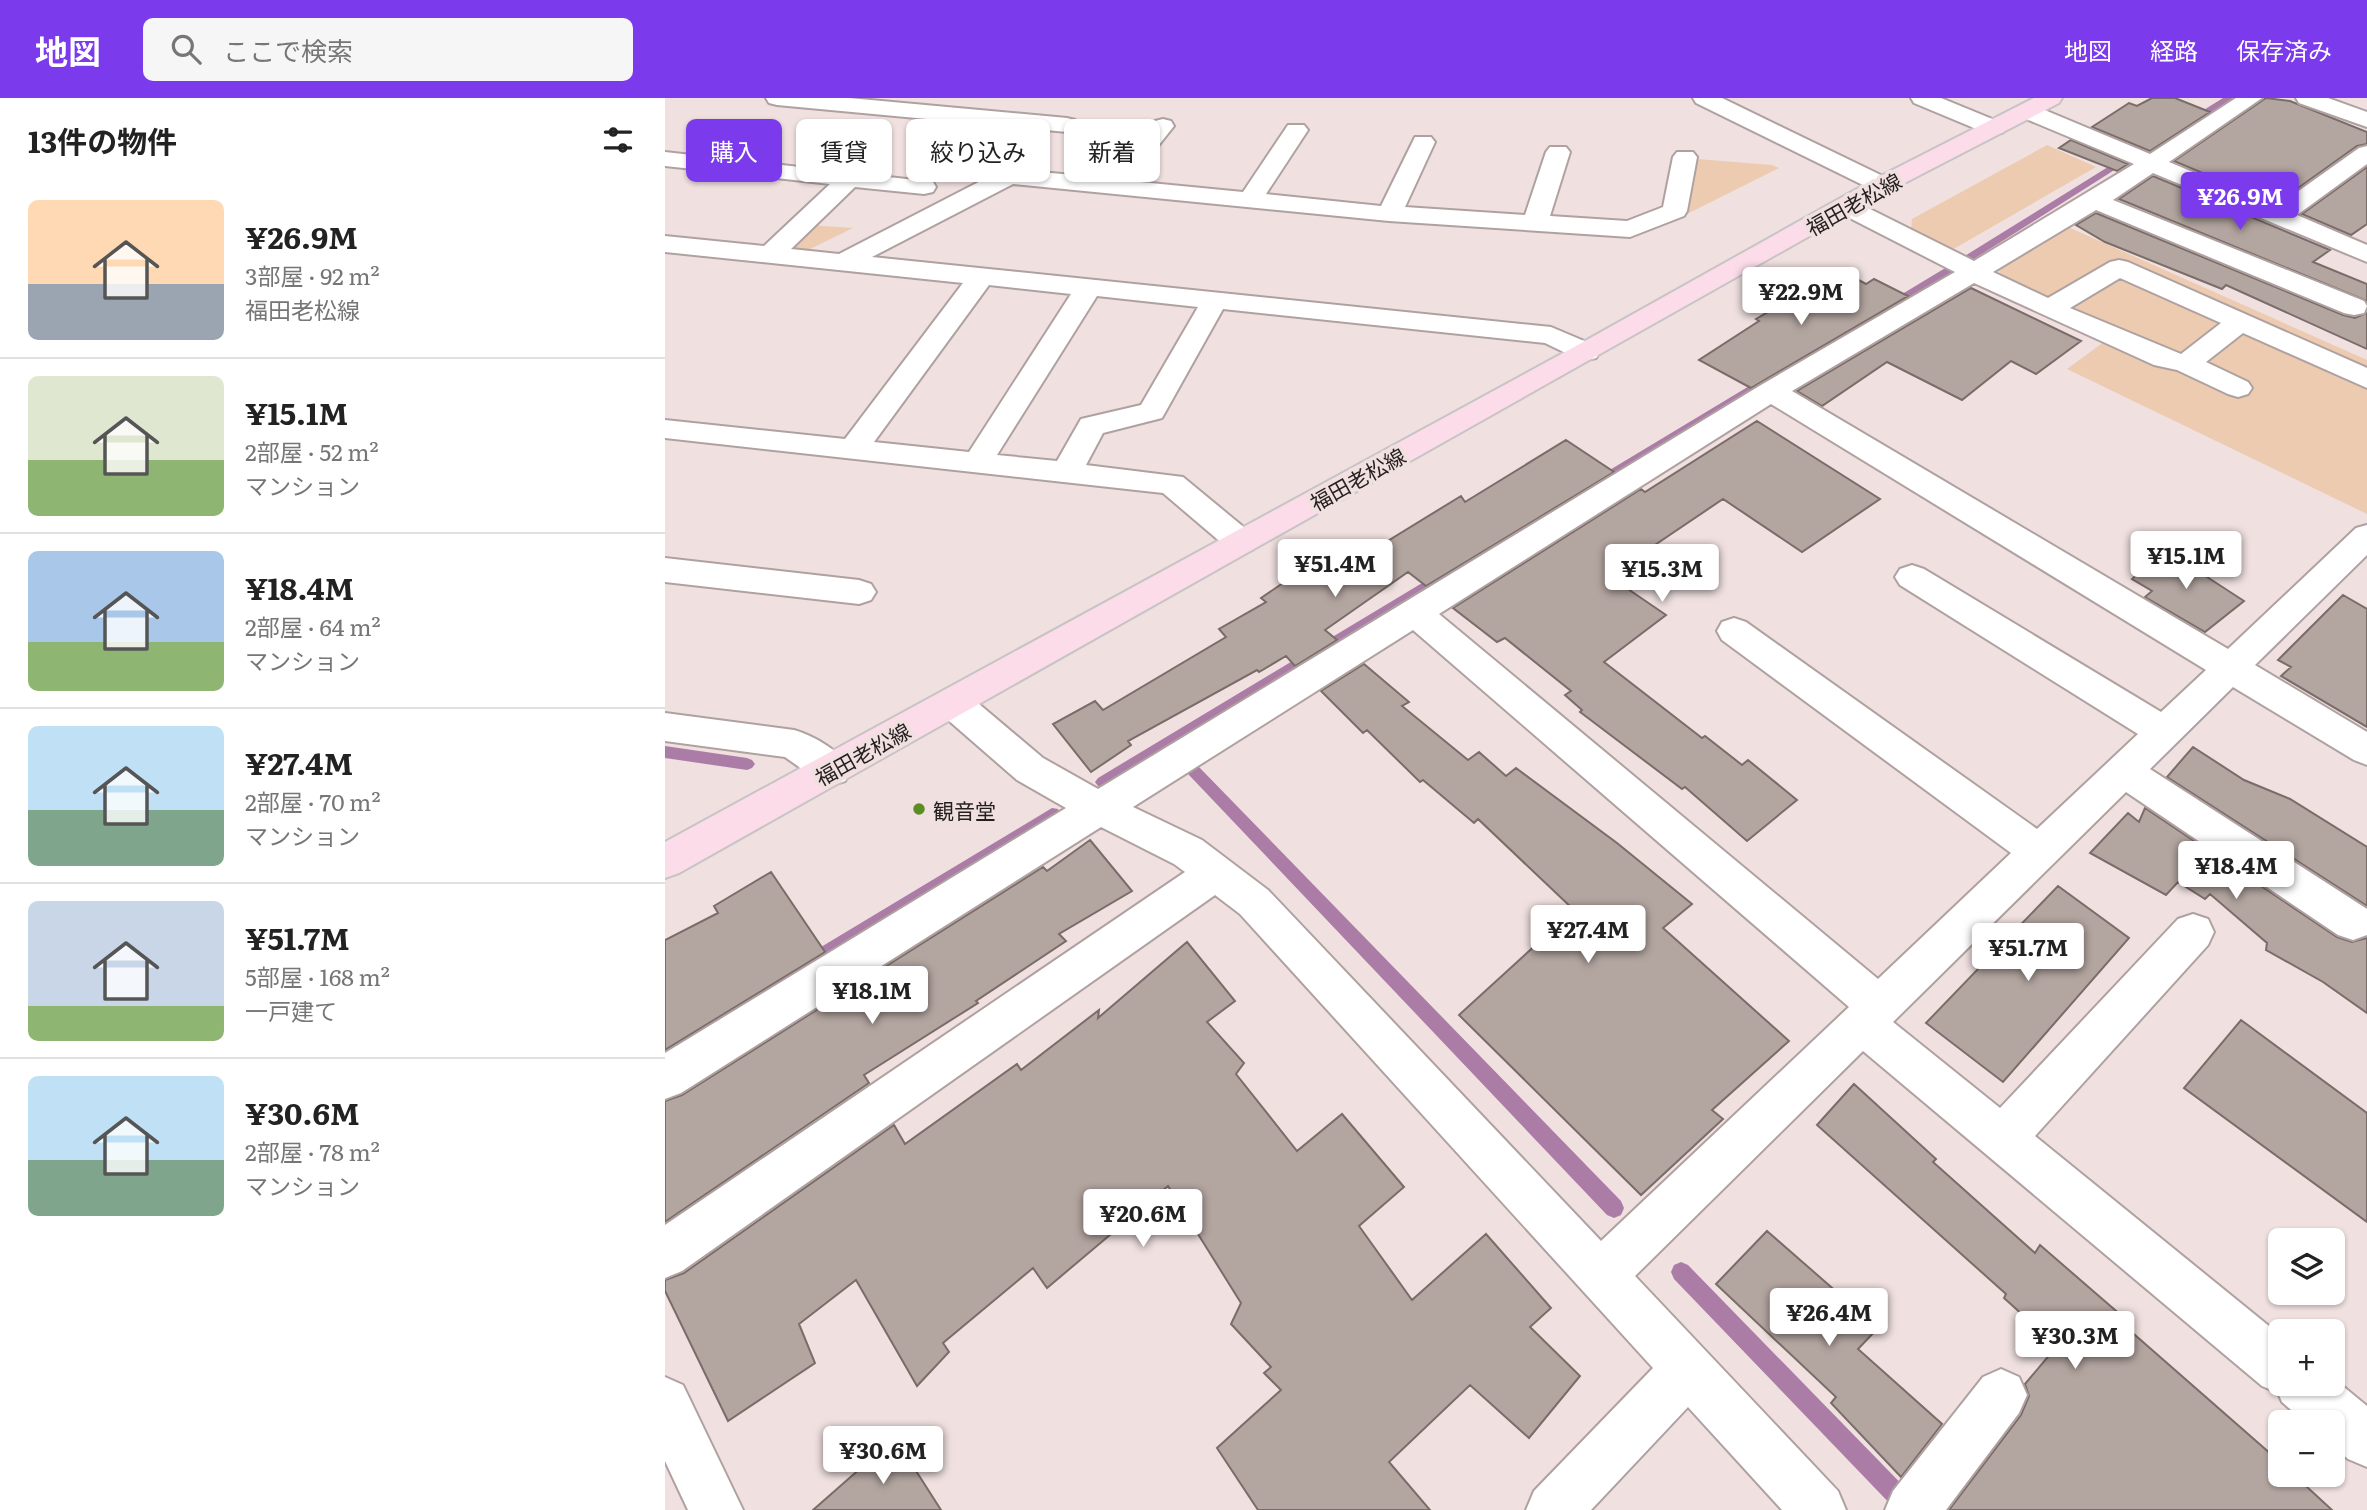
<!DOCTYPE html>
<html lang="ja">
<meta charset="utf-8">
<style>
:root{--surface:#fff;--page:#f6f6f6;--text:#222;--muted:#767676;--line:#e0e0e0;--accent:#7c3aed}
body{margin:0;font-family:Literata,"Noto Sans JP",serif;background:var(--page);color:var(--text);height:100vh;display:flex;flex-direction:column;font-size:26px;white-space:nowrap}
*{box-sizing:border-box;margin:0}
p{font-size:23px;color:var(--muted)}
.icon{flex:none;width:38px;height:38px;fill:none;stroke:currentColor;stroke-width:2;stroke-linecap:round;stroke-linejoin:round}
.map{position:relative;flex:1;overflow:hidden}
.side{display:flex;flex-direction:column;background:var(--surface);width:665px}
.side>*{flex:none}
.top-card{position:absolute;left:21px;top:21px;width:665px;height:63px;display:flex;gap:14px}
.controls{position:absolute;left:1603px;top:1130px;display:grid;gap:14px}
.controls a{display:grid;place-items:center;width:77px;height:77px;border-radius:10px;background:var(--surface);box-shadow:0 2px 5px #0004;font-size:35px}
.price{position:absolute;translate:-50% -60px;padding:0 16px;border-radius:7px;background:#fff;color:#222;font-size:23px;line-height:46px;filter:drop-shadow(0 2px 4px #0008)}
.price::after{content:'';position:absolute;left:50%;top:42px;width:21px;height:16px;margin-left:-10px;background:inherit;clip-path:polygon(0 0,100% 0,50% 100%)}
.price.current{background:var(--accent);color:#fff}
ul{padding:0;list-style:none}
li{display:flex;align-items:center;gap:21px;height:175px;padding:0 28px}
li+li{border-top:2px solid var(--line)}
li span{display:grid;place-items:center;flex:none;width:196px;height:140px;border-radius:10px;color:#555}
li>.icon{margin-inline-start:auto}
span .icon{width:84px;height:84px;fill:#fffc;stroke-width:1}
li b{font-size:30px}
h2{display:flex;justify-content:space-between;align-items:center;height:84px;padding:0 28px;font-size:30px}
.chip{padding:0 24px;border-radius:10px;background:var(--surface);box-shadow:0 2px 5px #0004;font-size:24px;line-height:63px}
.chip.current{background:var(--accent);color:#fff}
header{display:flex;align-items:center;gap:42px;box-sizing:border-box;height:98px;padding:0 35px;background:var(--accent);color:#fff}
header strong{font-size:33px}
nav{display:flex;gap:38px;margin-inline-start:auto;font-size:24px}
.search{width:490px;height:63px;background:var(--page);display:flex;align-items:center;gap:18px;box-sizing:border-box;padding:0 24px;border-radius:10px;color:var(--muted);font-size:26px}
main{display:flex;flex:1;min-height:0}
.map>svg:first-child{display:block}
.green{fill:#eccbb0}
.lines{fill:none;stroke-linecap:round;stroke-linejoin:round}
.stream{fill:#ab7da6;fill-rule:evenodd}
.building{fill:#b3a5a0;stroke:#7a6c68;stroke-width:2}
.minor-casing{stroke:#b0a1a1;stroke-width:4}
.major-casing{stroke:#c6c4c4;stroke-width:4}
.minor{fill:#fff;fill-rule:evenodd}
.major{fill:#fcdce9;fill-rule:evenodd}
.poi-dot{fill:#5c8d24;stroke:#f0e0e0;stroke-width:2.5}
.labels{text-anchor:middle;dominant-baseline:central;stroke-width:7;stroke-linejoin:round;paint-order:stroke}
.street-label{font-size:21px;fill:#241e1e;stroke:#f0e0e0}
.poi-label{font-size:21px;fill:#241e1e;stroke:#f0e0e0;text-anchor:start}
</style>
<header>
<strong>地図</strong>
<div class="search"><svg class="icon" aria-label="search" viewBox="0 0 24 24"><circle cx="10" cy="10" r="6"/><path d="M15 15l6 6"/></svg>ここで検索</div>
<nav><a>地図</a><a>経路</a><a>保存済み</a></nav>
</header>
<main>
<section class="side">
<h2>13件の物件<svg class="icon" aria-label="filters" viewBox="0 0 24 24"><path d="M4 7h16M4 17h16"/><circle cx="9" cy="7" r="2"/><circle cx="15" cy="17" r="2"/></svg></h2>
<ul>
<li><span style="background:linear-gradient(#ffd9b3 60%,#9aa5b1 0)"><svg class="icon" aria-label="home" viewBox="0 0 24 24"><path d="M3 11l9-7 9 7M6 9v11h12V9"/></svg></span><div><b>¥26.9M</b><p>3部屋 · 92 m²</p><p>福田老松線</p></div></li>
<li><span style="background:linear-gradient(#dfe7d0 60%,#8fb573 0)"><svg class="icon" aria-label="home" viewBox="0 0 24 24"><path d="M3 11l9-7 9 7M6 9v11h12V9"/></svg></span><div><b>¥15.1M</b><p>2部屋 · 52 m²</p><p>マンション</p></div></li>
<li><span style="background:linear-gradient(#a9c7e8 65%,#8fb573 0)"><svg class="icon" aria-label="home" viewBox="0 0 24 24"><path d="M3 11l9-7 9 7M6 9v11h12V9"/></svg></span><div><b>¥18.4M</b><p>2部屋 · 64 m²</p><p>マンション</p></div></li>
<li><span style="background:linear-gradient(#bfe0f5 60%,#7fa58c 0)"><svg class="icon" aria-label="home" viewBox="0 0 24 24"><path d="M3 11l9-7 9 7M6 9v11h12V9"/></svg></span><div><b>¥27.4M</b><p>2部屋 · 70 m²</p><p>マンション</p></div></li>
<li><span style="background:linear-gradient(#c9d6e8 75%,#8fb573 0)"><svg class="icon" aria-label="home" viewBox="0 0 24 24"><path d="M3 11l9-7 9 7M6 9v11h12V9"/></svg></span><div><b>¥51.7M</b><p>5部屋 · 168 m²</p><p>一戸建て</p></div></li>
<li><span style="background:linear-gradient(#bfe0f5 60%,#7fa58c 0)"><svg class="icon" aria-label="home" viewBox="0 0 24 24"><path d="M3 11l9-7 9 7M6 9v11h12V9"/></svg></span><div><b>¥30.6M</b><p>2部屋 · 78 m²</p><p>マンション</p></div></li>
</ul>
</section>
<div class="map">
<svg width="1702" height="1412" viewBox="0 0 1702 1412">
<rect width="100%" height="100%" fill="#f0e0e0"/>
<path class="green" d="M 1382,47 L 1431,69 L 1285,153 L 1246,133 L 1247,121 Z
M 1032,61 L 1107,67 L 1114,70 L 1022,116 Z
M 144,127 L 188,130 L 139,154 L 119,151 Z
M 1403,129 L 1702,262 L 1702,416 L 1402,271 L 1454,233 L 1339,182 L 1332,169 Z"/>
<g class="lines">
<path class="stream" d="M 1558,0 L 1569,0 L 1529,25 L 1521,23 Z
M 1459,59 L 1464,62 L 1462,64 L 1290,173 L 443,688 L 433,688 L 430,684 L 433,680 L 1282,169 Z
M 0,648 L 82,660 L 87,662 L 90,666 L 87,670 L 82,672 L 0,660 Z
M 529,667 L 534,669 L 956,1103 L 959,1110 L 956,1117 L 949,1120 L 942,1117 L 524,677 L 521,673 L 524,669 Z
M 387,710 L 393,711 L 395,716 L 393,721 L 0,961 L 0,943 Z
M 1016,1164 L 1023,1167 L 1254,1404 L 1257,1412 L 1231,1412 L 1009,1181 L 1006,1174 L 1009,1167 Z"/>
</g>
<path class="building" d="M 1487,0 L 1510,0 L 1545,14 L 1485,53 L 1427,29 L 1464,5 L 1472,8 Z
M 1601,0 L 1625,3 L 1702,34 L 1702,46 L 1692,48 L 1611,106 L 1509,63 Z
M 1406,42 L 1463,66 L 1452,73 L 1394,50 Z
M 1702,69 L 1702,126 L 1686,137 L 1637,116 Z
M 1488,78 L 1665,152 L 1648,164 L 1702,186 L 1702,203 L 1454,101 Z
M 1431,115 L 1678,217 L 1690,220 L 1702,215 L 1702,251 L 1561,187 L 1557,191 L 1440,144 L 1411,127 Z
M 1175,172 L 1201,186 L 1209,181 L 1243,198 L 1086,290 L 1034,262 L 1094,223 L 1091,221 Z
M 1306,190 L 1416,243 L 1371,276 L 1346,263 L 1297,302 L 1222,264 L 1157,308 L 1132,293 Z
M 1092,323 L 1215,401 L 1137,454 L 1058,401 L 944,478 L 1001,517 L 939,564 L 1037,640 L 1040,638 L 1077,667 L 1083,662 L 1132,702 L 1082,743 L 1020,689 L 1017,691 L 915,614 L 917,612 L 900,597 L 906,593 L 840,540 L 832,544 L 788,510 L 976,391 L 980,394 Z
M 901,342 L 949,374 L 761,488 L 743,474 L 660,532 L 672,542 L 630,568 L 621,558 L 594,574 L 592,572 L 463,643 L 466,647 L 426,674 L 388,626 L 430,603 L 438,612 L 561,539 L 554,531 L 601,504 L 596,500 L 637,472 L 647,482 L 695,448 L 703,455 L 796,398 L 800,404 Z
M 1499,451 L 1579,503 L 1540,534 L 1480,499 L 1487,493 L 1467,481 Z
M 1678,497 L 1702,511 L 1702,629 L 1616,578 L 1626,569 L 1613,562 Z
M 699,566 L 744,604 L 737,608 L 803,662 L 814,654 L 841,678 L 851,670 L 952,745 L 1027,806 L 998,830 L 1124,943 L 1047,1012 L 1058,1021 L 976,1097 L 794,917 L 909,812 L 813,721 L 809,725 L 758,682 L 755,684 L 702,632 L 698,635 L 656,593 Z
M 1528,649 L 1579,682 L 1625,701 L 1702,749 L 1702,808 L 1502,679 Z
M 1480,710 L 1672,839 L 1687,844 L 1702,840 L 1702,915 L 1658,884 L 1601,852 L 1602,845 L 1545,796 L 1540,801 L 1513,784 L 1501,797 L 1425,755 L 1463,715 L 1474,724 Z
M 425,742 L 467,793 L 394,836 L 401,843 L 311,903 L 313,905 L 199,977 L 204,985 L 0,1124 L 0,1003 L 17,997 L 378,769 L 382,773 Z
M 106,774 L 160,854 L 0,952 L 0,842 L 53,815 L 49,808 Z
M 1393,788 L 1464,840 L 1338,984 L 1261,925 Z
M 522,844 L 570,903 L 542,924 L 579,965 L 571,976 L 632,1053 L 677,1016 L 739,1089 L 694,1128 L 747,1202 L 821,1136 L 886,1210 L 865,1229 L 915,1278 L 864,1340 L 805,1287 L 724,1364 L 765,1412 L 593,1412 L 552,1350 L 616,1292 L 599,1275 L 606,1269 L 566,1226 L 576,1205 L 503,1088 L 382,1190 L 368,1170 L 278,1245 L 284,1254 L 252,1288 L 191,1182 L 134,1226 L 150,1265 L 63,1323 L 0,1193 L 0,1182 L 19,1175 L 229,1027 L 240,1046 L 352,966 L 356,972 L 434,912 L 433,920 Z
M 1576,922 L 1702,1015 L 1702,1124 L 1519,990 Z
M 1189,986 L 1271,1061 L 1268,1064 L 1370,1155 L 1375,1147 L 1465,1225 L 1462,1230 L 1615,1364 L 1615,1377 L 1629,1377 L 1667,1412 L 1284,1412 L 1356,1317 L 1364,1298 L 1360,1286 L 1392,1248 L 1339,1200 L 1341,1196 L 1152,1027 Z
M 1102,1133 L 1213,1230 L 1193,1251 L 1277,1326 L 1236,1379 L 1166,1305 L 1171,1299 L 1051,1186 Z
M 230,1340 L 276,1412 L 148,1412 Z"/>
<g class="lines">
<defs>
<path id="minor" d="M 101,0 L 184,0 L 402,20 L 410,22 L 413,27 L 410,32 L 402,34 L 112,7 L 104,5 Z
M 1028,0 L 1057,0 L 1226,82 L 1229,87 L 1226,92 L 1217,94 L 1208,92 L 1031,5 Z
M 1246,0 L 1276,0 L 1337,25 L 1341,30 L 1337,35 L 1321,35 L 1249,5 Z
M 1571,0 L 1597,0 L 1504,64 L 1611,109 L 1694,50 L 1702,48 L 1702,66 L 1632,117 L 1702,147 L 1702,164 L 1488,75 L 1448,102 L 1699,203 L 1702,208 L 1699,215 L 1689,217 L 1679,215 L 1431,112 L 1328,174 L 1383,200 L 1445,164 L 1454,162 L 1463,164 L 1702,270 L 1702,290 L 1578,235 L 1541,264 L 1583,284 L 1587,290 L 1583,296 L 1573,299 L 1563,296 L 1512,272 L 1489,267 L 1309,185 L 1127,293 L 1563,551 L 1691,430 L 1702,427 L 1702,457 L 1590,567 L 1702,634 L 1702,667 L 1689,662 L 1568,589 L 1485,671 L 1702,811 L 1702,837 L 1688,842 L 1673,837 L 1461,694 L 1228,924 L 1335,1010 L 1513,821 L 1528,816 L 1543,821 L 1549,834 L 1543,847 L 1370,1038 L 1615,1237 L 1615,1286 L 1668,1286 L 1668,1280 L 1702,1308 L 1702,1369 L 1683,1361 L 1668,1348 L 1668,1325 L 1641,1325 L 1617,1304 L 1613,1295 L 1597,1288 L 1198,953 L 970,1178 L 1173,1393 L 1181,1412 L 1117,1412 L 1023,1309 L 926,1412 L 861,1412 L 869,1393 L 988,1270 L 575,816 L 550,797 L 17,1173 L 0,1180 L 0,1127 L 520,774 L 509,766 L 436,729 L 16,995 L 0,1001 L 0,955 L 401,710 L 352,682 L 275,615 L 270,605 L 275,595 L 288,591 L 301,595 L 378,660 L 433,691 L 1096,287 L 1290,174 L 1171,113 L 1168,108 L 1171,103 L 1180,101 L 1189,103 L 1309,163 L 1469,66 L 1354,18 L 1351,13 L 1354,8 L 1370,8 L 1485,56 ZM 1455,180 L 1556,225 L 1516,256 L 1405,210 ZM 1106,306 L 1541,572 L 1496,614 L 1259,471 L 1247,467 L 1235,471 L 1230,479 L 1235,487 L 1473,636 L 1372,731 L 1081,524 L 1069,520 L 1057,524 L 1052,533 L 1057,542 L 1346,755 L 1213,881 L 774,516 ZM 748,532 L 1184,909 L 936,1143 L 603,792 L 537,742 L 468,709 Z
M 1631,0 L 1663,0 L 1702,14 L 1702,29 L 1634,5 Z
M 498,21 L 506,23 L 509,28 L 465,83 L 578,94 L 623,27 L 639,27 L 643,32 L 601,96 L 716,108 L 750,39 L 766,39 L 770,44 L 740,109 L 860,117 L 881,54 L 885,49 L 901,49 L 905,54 L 885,118 L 962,123 L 998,109 L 1008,59 L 1012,54 L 1028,54 L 1032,59 L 1022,113 L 1019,118 L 965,139 L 724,123 L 348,86 L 207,159 L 886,229 L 931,248 L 935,254 L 931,260 L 921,262 L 911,260 L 880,245 L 558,211 L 497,320 L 438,335 L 421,367 L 518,379 L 587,436 L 592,444 L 587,452 L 576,455 L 565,452 L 498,395 L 0,340 L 0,322 L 180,341 L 298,185 L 0,154 L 0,138 L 99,148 L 165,86 L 0,68 L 0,54 L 268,84 L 271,89 L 268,94 L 259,96 L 190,89 L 126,151 L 174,156 L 335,73 L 344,71 L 441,80 L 490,23 ZM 324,187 L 406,196 L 304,354 L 209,344 ZM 432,198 L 533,209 L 476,307 L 416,321 L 392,363 L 332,357 Z
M 0,460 L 194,482 L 206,486 L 211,494 L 206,502 L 194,506 L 0,484 Z
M 0,615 L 129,632 C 149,638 176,653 186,672 L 180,683 L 167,687 L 154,683 L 120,659 L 0,643 Z
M 1336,1271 L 1354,1279 L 1362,1297 L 1354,1315 L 1281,1412 L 1220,1412 L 1228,1393 L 1318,1279 Z
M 0,1279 L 18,1287 L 78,1412 L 23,1412 L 0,1363 Z"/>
<path id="major" d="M 1369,0 L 1397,0 L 1394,5 L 1226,92 L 14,775 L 0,780 L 0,744 L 911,248 L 1208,82 Z"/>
</defs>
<use href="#minor" class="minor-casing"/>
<use href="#major" class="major-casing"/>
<use href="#minor" class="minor"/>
<use href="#major" class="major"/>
</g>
<circle class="poi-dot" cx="254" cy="711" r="7"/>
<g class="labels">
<g class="street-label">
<text transform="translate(1188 105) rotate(-29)">福田老松線</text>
<text transform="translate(692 380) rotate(-29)">福田老松線</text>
<text transform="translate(197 655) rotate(-29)">福田老松線</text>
</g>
<g class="poi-label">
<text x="268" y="711">観音堂</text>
</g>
</g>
</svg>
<div class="controls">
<a><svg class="icon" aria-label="layers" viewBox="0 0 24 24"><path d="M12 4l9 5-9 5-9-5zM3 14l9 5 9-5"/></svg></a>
<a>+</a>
<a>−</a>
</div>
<b class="price current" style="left:1575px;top:134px">¥26.9M</b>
<b class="price" style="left:1136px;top:229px">¥22.9M</b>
<b class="price" style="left:1521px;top:493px">¥15.1M</b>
<b class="price" style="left:670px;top:501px">¥51.4M</b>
<b class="price" style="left:997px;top:506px">¥15.3M</b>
<b class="price" style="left:1571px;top:803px">¥18.4M</b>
<b class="price" style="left:923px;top:867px">¥27.4M</b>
<b class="price" style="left:1363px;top:885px">¥51.7M</b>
<b class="price" style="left:207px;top:928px">¥18.1M</b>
<b class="price" style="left:478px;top:1151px">¥20.6M</b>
<b class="price" style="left:1164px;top:1250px">¥26.4M</b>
<b class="price" style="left:1410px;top:1273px">¥30.3M</b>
<b class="price" style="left:218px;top:1388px">¥30.6M</b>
<div class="top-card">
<a class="chip current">購入</a>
<a class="chip">賃貸</a>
<a class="chip">絞り込み</a>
<a class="chip">新着</a>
</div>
</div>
</main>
